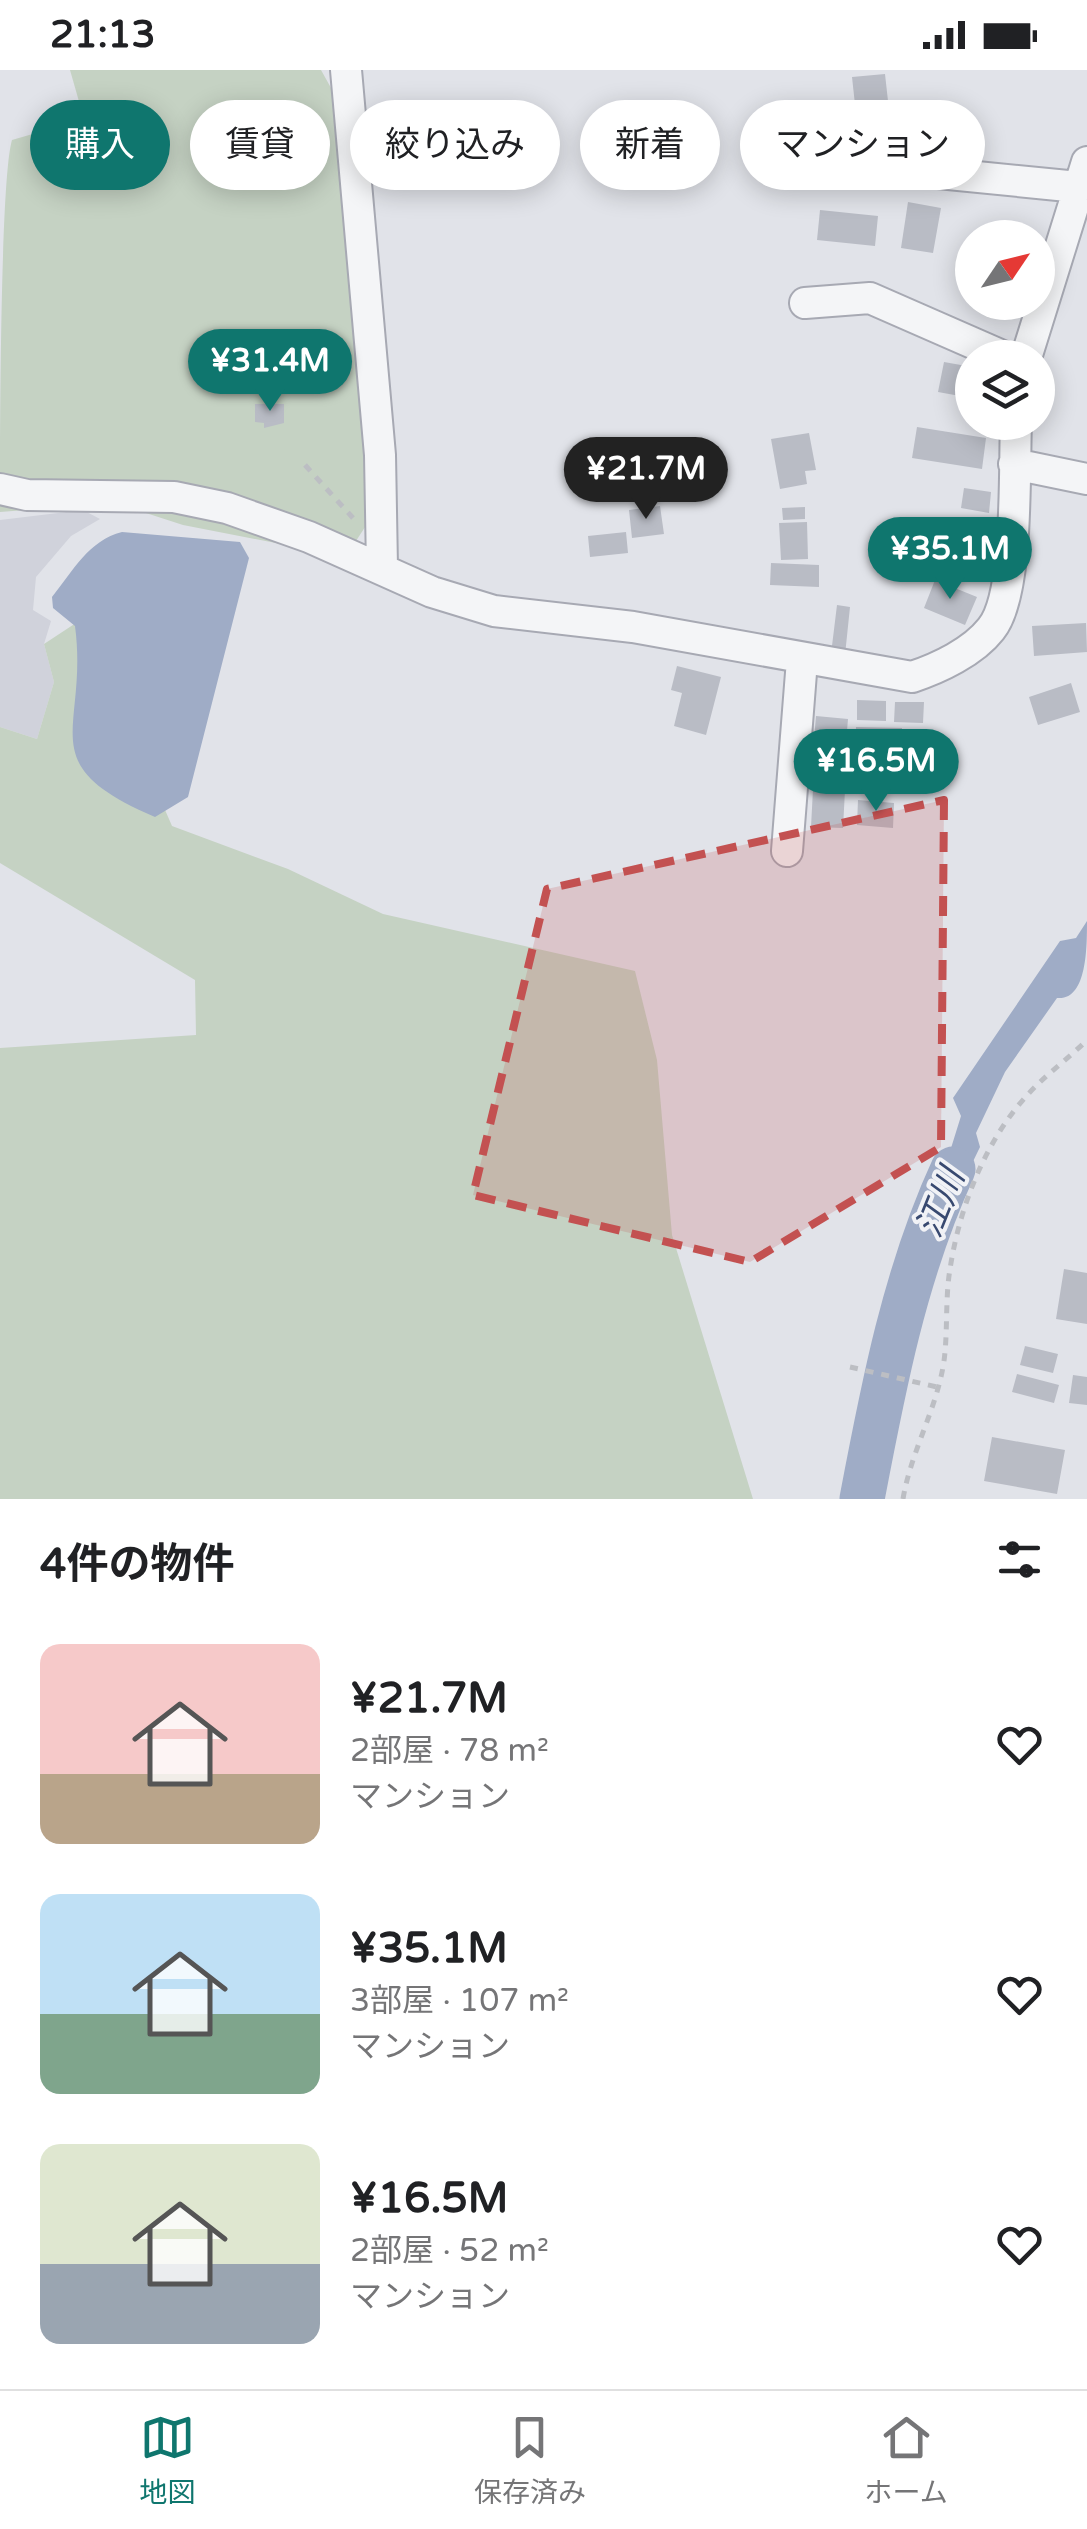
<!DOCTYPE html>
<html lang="ja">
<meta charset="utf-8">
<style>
:root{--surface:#fff;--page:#f2f2f2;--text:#202124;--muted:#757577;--line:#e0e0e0;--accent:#0f766e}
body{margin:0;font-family:"Varela Round","Noto Sans JP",sans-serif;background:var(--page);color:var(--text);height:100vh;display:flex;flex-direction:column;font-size:38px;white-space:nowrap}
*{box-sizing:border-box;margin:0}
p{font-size:32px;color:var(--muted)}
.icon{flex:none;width:55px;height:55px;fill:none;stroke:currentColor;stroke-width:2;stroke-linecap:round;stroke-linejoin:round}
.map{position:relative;height:1429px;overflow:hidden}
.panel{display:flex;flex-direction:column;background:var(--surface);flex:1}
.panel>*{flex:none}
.banner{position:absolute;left:30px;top:30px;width:1028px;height:90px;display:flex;gap:20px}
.needle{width:65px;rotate:55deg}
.controls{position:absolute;left:955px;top:150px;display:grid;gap:20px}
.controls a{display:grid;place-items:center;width:100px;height:100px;border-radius:50%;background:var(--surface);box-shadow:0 5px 25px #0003;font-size:50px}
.price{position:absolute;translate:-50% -85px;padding:0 22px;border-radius:35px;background:var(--accent);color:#fff;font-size:32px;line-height:65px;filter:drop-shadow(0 2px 5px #0008)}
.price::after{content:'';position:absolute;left:50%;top:60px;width:30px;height:22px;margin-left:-15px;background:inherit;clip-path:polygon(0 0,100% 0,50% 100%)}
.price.active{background:#222;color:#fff}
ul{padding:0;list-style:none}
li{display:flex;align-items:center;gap:30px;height:250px;padding:0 40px}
li span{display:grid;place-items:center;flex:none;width:280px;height:200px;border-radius:20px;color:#555}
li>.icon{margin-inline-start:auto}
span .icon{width:120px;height:120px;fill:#fffc;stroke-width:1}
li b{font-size:42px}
h2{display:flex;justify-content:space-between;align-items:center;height:120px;padding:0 40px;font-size:42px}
.tag{padding:0 35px;border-radius:45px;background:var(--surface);box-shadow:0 5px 25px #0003;font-size:35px;line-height:90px}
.tag.active{background:var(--accent);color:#fff}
.status{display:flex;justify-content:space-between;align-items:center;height:70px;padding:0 50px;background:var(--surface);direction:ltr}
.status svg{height:28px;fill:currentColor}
.tab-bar{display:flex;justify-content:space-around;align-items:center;height:140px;border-top:2px solid var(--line);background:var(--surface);font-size:28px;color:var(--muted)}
.tab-bar a{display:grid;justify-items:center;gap:5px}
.tab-bar .active{color:var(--accent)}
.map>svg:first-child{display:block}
.built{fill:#d0d2db}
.green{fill:#c5d2c3}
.water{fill:#9facc6}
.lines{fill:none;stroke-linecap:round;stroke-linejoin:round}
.river{stroke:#9facc6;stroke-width:45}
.building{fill:#b9bcc5}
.street-casing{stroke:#a7a9b3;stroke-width:34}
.path{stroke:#bcbec3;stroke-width:5;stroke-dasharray:8 8;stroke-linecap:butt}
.street{stroke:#f4f5f7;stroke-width:30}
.marked{fill:#c35151;fill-opacity:0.2;stroke:#c35151;stroke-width:8;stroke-dasharray:20 12;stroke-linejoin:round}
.labels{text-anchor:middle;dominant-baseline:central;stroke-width:8;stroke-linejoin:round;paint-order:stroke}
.water-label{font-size:35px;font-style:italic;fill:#384970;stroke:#f1f2f6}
</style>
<div class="status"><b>21:13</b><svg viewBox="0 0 49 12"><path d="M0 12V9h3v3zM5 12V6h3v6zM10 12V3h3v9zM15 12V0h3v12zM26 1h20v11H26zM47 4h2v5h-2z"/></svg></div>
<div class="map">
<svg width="1087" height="1429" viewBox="0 0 1087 1429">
<rect width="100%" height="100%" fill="#e1e3e9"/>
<path class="built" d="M 83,440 L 100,449 L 71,466 L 36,507 L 33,540 L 51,551 L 44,574 L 54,612 L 37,669 L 0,657 L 0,450 Z"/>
<path class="green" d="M 70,0 L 321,0 L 345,43 L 365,301 L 367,454 L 356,471 L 312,480 L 183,455 L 115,433 L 0,442 C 0,378 0,110 12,70 L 84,49 Z
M 82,549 L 172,756 L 288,799 L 383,844 L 635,901 L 657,990 L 672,1165 L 753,1429 L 0,1429 L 0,978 L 196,965 L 195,910 L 0,793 L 0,657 L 37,669 L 54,612 L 44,574 Z"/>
<path class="water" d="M 122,462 L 240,472 L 249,488 L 188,727 L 155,747 C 29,693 89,662 75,556 L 53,538 L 52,527 C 73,501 89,470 122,462 Z
M 1087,851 C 1087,878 1087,931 1057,928 L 1005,1002 L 976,1063 L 980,1077 L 949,1141 L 941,1140 L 928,1152 L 961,1046 L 953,1028 L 1060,871 L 1076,868 Z"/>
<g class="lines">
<path class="river" d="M 862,1429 C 883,1318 905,1203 953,1099"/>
</g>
<path class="building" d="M 885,4 L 890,49 L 857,53 L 852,7 Z
M 825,98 L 856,102 L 854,117 L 823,112 Z
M 908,132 L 941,138 L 933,183 L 901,178 Z
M 820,140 L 878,146 L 875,176 L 817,170 Z
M 944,292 L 972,297 L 971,328 L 938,322 Z
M 255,334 L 284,334 L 284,353 L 264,358 L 264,353 L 255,352 Z
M 917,357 L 986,368 L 982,399 L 912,388 Z
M 809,363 L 816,400 L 805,401 L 807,414 L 780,419 L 771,369 Z
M 964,418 L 991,422 L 989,443 L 961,438 Z
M 660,436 L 664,464 L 632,468 L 629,440 Z
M 805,437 L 805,449 L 783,450 L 782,438 Z
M 807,452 L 808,489 L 781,490 L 779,453 Z
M 626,462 L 628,483 L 590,487 L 588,466 Z
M 771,493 L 819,495 L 819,517 L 770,515 Z
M 935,510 L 977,527 L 965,555 L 924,538 Z
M 837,535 L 850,537 L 845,585 L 831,584 Z
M 1086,553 L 1087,582 L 1034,586 L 1032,556 Z
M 677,596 L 721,607 L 706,665 L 674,656 L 682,623 L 671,620 Z
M 1071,613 L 1080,642 L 1038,655 L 1029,627 Z
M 857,630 L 886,631 L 886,651 L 857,650 Z
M 895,632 L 924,632 L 923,653 L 894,652 Z
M 816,646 L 848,649 L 844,696 L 812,693 Z
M 856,657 L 902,658 L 901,690 L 855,689 Z
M 906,693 L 926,693 L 926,722 L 907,722 Z
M 813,719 L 845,720 L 843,758 L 811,757 Z
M 858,730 L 894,733 L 893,758 L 857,755 Z
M 1064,1199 L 1087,1203 L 1087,1254 L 1056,1249 Z
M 1025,1276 L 1058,1284 L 1053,1303 L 1020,1295 Z
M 1017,1304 L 1059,1315 L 1054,1333 L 1012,1322 Z
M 1073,1305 L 1087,1307 L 1087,1335 L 1069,1333 Z
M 992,1367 L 1065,1380 L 1057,1424 L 984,1411 Z"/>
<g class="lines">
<defs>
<path id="street" d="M 346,0 L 380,385 L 382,497
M 867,96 L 1078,117
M 805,233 L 870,228 L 1007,288
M 1026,288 L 1087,92
M 1014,394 L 1087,409
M 0,419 L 27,425 L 174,427 L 227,438 L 309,467 L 432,522 L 494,541 L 633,557 L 912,607 C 939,598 973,582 991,559 C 1019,526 1014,398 1016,352
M 787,781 L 802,590"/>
</defs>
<use href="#street" class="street-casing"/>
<path class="path" d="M 305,395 L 353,448
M 850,1297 L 937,1317
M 903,1429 C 911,1381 937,1339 944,1291 C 948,1261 945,1229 950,1199 C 960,1134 988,1063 1036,1016 C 1052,1000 1071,986 1087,970"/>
<use href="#street" class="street"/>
</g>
<path class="marked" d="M 944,730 L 941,1077 L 750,1192 L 473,1125 L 547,819 Z"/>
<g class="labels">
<g class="water-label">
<text transform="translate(941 1133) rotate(-68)">江川</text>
</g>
</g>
</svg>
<div class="controls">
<a><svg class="needle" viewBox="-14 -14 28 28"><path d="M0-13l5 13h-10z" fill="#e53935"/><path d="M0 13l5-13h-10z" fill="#757577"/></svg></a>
<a><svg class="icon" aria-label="layers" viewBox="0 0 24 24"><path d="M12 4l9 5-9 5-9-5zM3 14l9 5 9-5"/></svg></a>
</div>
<b class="price" style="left:270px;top:344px">¥31.4M</b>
<b class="price active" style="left:646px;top:452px">¥21.7M</b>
<b class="price" style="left:950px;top:532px">¥35.1M</b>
<b class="price" style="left:876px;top:744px">¥16.5M</b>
<div class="banner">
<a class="tag active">購入</a>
<a class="tag">賃貸</a>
<a class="tag">絞り込み</a>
<a class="tag">新着</a>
<a class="tag">マンション</a>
</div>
</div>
<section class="panel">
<h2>4件の物件<svg class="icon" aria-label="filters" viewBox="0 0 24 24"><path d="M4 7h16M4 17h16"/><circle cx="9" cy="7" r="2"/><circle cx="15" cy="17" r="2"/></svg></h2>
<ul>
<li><span style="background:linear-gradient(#f6c9c9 65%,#b9a48a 0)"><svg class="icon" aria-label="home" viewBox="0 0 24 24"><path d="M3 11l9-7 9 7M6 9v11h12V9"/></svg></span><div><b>¥21.7M</b><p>2部屋 · 78 m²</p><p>マンション</p></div><svg class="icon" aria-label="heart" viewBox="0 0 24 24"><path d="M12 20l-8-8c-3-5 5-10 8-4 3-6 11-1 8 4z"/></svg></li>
<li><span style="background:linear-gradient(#bfe0f5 60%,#7fa58c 0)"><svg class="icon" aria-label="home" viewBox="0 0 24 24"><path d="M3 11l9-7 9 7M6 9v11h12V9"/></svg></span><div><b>¥35.1M</b><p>3部屋 · 107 m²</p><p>マンション</p></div><svg class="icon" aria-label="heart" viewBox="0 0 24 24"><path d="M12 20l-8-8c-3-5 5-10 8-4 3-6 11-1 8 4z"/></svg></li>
<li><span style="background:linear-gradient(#dfe7d0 60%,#9aa5b1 0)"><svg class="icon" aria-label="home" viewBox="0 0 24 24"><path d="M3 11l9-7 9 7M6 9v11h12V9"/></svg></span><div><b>¥16.5M</b><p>2部屋 · 52 m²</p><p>マンション</p></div><svg class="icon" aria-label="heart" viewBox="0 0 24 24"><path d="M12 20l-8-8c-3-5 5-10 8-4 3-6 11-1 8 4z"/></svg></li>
</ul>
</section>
<nav class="tab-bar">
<a class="active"><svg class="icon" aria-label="map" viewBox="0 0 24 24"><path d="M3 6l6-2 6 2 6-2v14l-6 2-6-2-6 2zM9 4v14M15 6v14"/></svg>地図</a>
<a><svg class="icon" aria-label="saved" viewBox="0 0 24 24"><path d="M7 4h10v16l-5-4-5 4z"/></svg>保存済み</a>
<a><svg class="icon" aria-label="home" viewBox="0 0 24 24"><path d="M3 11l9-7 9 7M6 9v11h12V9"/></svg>ホーム</a>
</nav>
